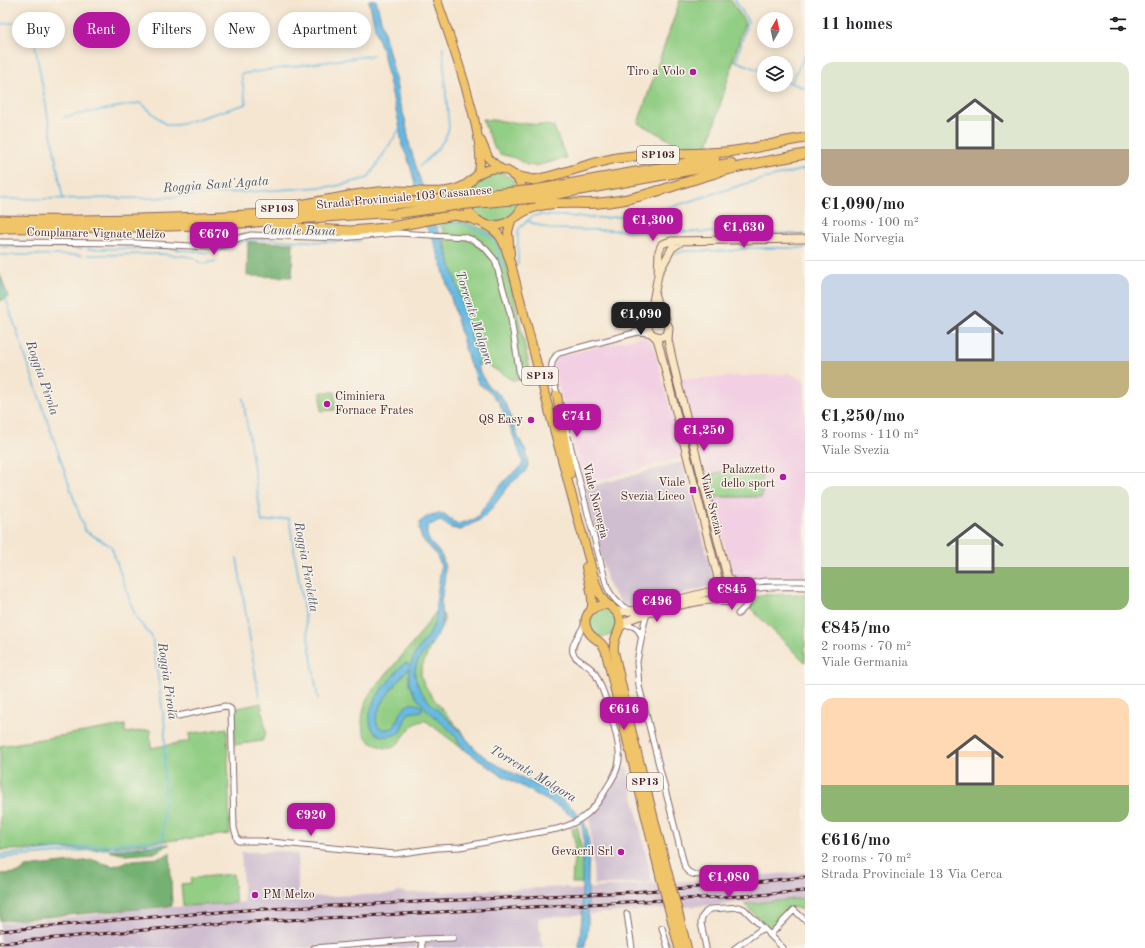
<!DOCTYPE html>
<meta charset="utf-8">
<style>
:root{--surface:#fff;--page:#f6f6f6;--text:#202124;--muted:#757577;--line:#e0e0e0;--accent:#b5179e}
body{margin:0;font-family:"Old Standard TT",serif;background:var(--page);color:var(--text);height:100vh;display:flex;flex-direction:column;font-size:15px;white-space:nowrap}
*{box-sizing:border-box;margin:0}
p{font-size:13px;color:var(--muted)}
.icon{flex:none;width:22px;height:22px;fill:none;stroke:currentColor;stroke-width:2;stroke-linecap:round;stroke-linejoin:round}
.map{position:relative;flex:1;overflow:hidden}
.drawer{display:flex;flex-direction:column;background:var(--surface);width:340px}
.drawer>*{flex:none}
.guide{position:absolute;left:12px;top:12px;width:380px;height:36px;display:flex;gap:8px}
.needle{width:26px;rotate:9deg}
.tools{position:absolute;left:757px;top:12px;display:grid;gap:8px}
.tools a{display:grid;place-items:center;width:36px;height:36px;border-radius:50%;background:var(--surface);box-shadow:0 2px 10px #0003;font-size:20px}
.price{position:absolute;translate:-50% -34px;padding:0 9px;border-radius:8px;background:var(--accent);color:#fff;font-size:13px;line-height:26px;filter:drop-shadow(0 1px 2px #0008)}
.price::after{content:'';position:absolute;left:50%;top:24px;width:12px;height:9px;margin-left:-6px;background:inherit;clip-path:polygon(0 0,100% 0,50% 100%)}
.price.on{background:#222;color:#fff}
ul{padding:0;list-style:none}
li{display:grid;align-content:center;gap:8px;height:212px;padding:0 16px}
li+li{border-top:1px solid var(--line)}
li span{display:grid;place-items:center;height:124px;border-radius:12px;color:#555}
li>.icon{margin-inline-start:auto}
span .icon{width:72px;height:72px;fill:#fffc;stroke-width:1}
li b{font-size:17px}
h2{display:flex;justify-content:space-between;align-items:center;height:48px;padding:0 16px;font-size:17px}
.pill{padding:0 14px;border-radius:18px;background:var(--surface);box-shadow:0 2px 10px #0003;font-size:14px;line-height:36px}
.pill.on{background:var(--accent);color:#fff}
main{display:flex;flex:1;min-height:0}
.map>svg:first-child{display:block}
.built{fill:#f2cfe2}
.industrial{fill:#cfbdd0}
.green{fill:#92ce84;stroke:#6e7658}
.forest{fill:#75b172;stroke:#60684e}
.water{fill:#65bae2;stroke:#586c86}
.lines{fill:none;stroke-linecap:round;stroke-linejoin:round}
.stream{stroke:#65bae2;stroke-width:1.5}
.street-casing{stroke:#866565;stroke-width:7}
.secondary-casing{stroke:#866565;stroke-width:9}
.primary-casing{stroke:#866565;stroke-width:10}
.highway-casing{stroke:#866565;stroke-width:11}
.street{stroke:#fff;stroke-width:5}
.secondary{stroke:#f9e7c3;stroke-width:7}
.primary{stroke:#f0c469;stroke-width:8}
.highway{stroke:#f0c469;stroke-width:9}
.rail-casing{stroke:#4a1f2b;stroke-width:3}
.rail{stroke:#f7f3e8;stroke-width:1.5;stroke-dasharray:4.5;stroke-linecap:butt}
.primary-bridge-casing{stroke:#866565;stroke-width:10;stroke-linecap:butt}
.highway-bridge-casing{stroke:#866565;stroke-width:11;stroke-linecap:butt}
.primary-bridge{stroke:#f0c469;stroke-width:8}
.highway-bridge{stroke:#f0c469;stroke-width:9}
.poi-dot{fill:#b5179e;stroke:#f7f3e8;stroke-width:1.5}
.labels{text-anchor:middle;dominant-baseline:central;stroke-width:3;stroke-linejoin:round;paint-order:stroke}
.shield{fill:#f7f3e8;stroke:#7e5f64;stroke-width:1}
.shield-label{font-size:11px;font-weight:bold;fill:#4a1f2b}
.poi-label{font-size:12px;fill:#4a1f2b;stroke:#f7f3e8;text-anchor:end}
.street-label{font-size:12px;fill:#4a1f2b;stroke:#f7f3e8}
.water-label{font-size:13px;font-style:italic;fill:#53556b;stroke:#f7f3e8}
</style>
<main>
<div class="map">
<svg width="805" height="948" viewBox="0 0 805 948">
<rect width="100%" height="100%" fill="#f7f3e8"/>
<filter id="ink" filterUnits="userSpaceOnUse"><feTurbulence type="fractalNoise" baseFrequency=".025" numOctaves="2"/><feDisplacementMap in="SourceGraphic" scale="8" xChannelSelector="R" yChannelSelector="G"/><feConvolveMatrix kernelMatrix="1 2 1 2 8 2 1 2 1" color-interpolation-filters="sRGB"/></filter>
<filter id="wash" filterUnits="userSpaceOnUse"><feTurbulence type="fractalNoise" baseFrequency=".012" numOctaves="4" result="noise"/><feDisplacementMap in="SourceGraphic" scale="16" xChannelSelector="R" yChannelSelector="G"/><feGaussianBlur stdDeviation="0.9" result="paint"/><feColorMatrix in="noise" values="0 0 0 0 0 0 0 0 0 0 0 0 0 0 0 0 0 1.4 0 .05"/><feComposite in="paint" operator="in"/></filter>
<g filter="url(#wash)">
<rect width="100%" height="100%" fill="#f5e6d1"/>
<path class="built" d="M 640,337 L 647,338 L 653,345 L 683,457 L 584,484 L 552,363 L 559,356 Z
M 791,374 L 805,382 L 805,577 L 772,576 L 741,579 L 736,579 L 732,574 L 681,379 Z"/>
<path class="industrial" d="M 683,462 L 715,585 L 631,608 L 622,603 L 609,587 L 584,488 Z
M 627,768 L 652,882 L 594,885 L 590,818 L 621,769 Z
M 286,851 L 298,854 L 298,897 L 394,894 L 396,892 L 400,891 L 407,893 L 567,887 L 569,890 L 805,872 L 805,898 L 538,918 L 543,948 L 426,948 L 424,936 L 416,937 L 416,948 L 0,948 L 0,923 L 13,922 L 18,919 L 29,921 L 114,913 L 122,911 L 244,902 L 241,852 Z"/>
<path class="green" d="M 680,0 L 731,0 L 745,22 L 707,149 L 681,146 L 638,123 Z
M 482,119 L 551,126 L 554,127 L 566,158 L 535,166 L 527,165 L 515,158 L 500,154 L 495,149 Z
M 499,172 C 504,174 509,176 513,180 C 524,191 521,209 509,218 C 504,222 494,222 488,223 L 474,214 L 468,195 C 478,176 477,174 499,172 Z
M 457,219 L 486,230 L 495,236 L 506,260 L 532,379 L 512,380 L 488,365 L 477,364 L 445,243 L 441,221 Z
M 0,274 L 8,297 L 0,301 Z
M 321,392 L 335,392 L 335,410 L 321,411 Z
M 731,469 L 762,469 L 762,497 L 721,497 L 715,498 L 709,475 Z
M 805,594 L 805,662 L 746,604 L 761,595 Z
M589 623a14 14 0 1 1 28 0a14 14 0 1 1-28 0Z
M 436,612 L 444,615 L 444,621 C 437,634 424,657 421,671 C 419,687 451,718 461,731 L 465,736 L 470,752 L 463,749 L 426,721 C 411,720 405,738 394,747 C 389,749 384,748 379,746 C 355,740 361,709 370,693 L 418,637 L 434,614 Z
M 261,703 L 266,733 L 262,741 L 234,745 L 234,709 Z
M 125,725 L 125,733 L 150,730 L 151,748 L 190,741 L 189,734 L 227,728 L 230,834 L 92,849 L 0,850 L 0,746 Z
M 578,827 L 582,854 L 583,883 L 572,883 L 575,843 L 572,828 Z
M 233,874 L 236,903 L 183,906 L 181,884 L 191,883 L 191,878 Z
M 805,898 L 805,914 L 800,909 L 792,907 L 770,929 L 744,904 Z"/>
<path class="forest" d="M 248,242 L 293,243 L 292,277 L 247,276 Z
M 170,844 L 154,853 L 126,855 L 109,851 Z
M 170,853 L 172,906 L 0,921 L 0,874 L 19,873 L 26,867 L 93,860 L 113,866 L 133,860 L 159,858 Z"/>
<path class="water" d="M 369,0 L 376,0 L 395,76 L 399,102 L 405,119 L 410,147 L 433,221 L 444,244 L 456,281 L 478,361 L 479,370 L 488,386 L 501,396 L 508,409 L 518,437 L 526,451 L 528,465 L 525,472 L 511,483 L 488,513 L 481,519 L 461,530 L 451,528 L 441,521 L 429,525 L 427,528 C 425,544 438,546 443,559 C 448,574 442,589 441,604 C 441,610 443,616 442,622 C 440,646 406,657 417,683 C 423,700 442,713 455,726 C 466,737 475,751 489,760 C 514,776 570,796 584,822 C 592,835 588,863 588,879 C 588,894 588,909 588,924 C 588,932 586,940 584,948 L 579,948 L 582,916 L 582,867 L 584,840 L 582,826 L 576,819 L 559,807 L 498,773 L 465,750 L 459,743 L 455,735 L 424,707 L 416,697 L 409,684 L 409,668 C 401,678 367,714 379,727 C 383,731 390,729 394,727 C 399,715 406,696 422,707 L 422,711 L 409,713 L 406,717 L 400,732 C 392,737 384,738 375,733 C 357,710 389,682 403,664 L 407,663 L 410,666 L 415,654 L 431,631 L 436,618 L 436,604 L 441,567 L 440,563 L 436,554 L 422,539 L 419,529 L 420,522 L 428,516 L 439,513 L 444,514 L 453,521 L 458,524 L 474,519 L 479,515 L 492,496 L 507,478 L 521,467 L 523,462 L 510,427 L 499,402 L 490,392 L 478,383 L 473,368 L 470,365 L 441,263 L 433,240 L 425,224 L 412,172 L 407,156 L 402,146 L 399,123 L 393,99 L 383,52 L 376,32 Z"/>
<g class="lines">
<path class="stream" d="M 735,0 L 748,21 L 736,61 L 764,72
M 0,24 L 28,22 L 31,23 L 63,199
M 786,81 L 805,88
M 791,83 L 805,55
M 64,117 L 139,103 L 141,103 L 164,123 L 168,125 L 177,125 L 246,104 L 241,74 L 374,55
M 420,166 C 431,156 446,143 449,127 L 445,82 L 443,47
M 0,199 L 154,198 L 336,186 L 368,178 L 401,127
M 527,221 L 533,216 L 538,215 L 605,218 L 627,216 L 678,205 L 751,182 L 805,169
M 436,228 L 448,224 L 460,223 L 488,235 L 495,242 L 504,269
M 0,247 L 73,247 L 81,249
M 88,249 L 166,248 L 209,253
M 216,252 L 244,241 L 262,239 L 324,242 L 360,241
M 676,254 L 683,251 L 731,251 L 747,248 L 805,248
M 0,255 L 82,255
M 88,255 L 162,254 L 192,257 L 202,264 L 217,261
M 518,265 L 518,230 L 527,221 L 550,229 L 805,234
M 0,282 L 85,531 L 111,546 L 136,618 L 152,637 L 165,727 L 163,839 L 0,855
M 243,398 L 262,522 L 289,518 L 318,699
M 237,558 L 259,696
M 0,858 L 164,844"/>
</g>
</g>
<g filter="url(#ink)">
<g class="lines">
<defs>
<path id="street" d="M 0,242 L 136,243 L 209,247 L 225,245 L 239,238 L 251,235 L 340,238 L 398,233 L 465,237 L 473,240 L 485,248 L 495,260 L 510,313 L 520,376 L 528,381 L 541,380
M 558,396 C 554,382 545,363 559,353 L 638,332 L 647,333 L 653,335
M 566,429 L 607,587 C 612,597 620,607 631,610
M 733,582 L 739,585 L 765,581 L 805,581
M 737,596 C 745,584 791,587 805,587
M 647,613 L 644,624 L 637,662 L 639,686 L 685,868 C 691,877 700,875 709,874
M 738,614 L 748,604
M 621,627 C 629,623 638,626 641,636
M 178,716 L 225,706 L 231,709 L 234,828 L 238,841 L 261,841 L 395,854 L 437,848 L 460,847 L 557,829 C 584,822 595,809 608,786 C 613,778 618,770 619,760 C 621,742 605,693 596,675 C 591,664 575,661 573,653 C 570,643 582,632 585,623
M 627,914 L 632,948
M 662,928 L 668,948
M 770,935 L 794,910 L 805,920
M 421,939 L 422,948
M 314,948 L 421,939 L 453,938
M 706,948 L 701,923 L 702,917 L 706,912 L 711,909 L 739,907 L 744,909 L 783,948
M 735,948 L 763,928"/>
<path id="secondary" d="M 660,270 L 672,248 L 681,242
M 655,296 L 659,309 L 666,319
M 649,323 C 664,298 681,345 654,335
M 669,327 L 668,340 L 677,380 L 726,572 C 728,582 741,585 736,597 L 729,602 L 721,601 C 711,593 718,590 718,581 C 718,580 717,574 717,574 L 660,349 L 657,339 L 651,333 L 648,328 L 658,275 L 659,251 L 662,244 L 671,241 L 805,239
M 615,610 L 621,612 L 632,611 L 712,591 C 719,585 722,577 733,582
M 620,628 C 622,624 625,622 629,620 C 644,613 704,598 719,600"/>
<path id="primary" d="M 437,0 C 448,33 490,145 478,173
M 481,141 L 489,159 L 500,168
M 487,225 C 512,230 534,204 519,181 C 501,154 457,175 467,206 C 472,223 487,222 498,234 C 505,241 507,255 511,264 C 538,369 565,473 594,577 C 596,585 598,593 603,599 C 608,607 618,609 620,619 C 623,630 612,636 614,651 L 632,733 L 669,878
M 510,254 L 508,232 L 511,221
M 557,395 L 570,474
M 586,567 C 588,578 595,600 591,610
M 611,606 C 596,601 579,615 588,631 C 592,639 601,640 605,649 L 661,879
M 677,908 L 687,948
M 669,909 L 679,948"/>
<path id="highway" d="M 513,175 L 524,178 L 534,180 C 562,175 589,163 617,158 C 652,152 688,155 724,152 C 751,150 778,142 805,138
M 534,190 L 715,158
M 535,198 L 731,163
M 280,208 C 320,203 359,191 399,191 C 422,191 453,198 471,181
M 517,216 C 540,198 572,205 599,203 C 641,200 679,183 719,172 C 747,164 776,160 805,154
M 0,220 C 47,221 93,220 139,219 C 224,217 309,213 393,204
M 274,227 L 351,231 L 386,228 L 454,215 L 467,217 L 478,221
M 0,228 L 139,227 L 228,224 L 380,213 L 394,214"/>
</defs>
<use href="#street" class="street-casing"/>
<use href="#secondary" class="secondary-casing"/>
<use href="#primary" class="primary-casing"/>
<use href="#highway" class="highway-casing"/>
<use href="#street" class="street"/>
<use href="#secondary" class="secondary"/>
<use href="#primary" class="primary"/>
<use href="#highway" class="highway"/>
<defs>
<path id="rail" d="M 0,931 L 126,919 L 246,910 L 631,892 L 714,886 L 805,877
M 0,943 L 211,924 L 758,895 L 805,891"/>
</defs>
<use href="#rail" class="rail-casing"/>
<use href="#rail" class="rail"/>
<defs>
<path id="primary-bridge" d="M 669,878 L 677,908
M 661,879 L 669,909"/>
<path id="highway-bridge" d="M 393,204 L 534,190
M 394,214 L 458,205 L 535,198"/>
</defs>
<use href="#primary-bridge" class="primary-bridge-casing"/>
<use href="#highway-bridge" class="highway-bridge-casing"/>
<use href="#primary-bridge" class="primary-bridge"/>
<use href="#highway-bridge" class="highway-bridge"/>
</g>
</g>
<g class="poi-dot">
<circle cx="693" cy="72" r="4"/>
<circle cx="327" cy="404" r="4"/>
<circle cx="531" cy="420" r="4"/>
<circle cx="783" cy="477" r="4"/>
<rect x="689" y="486" width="8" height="8" rx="2"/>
<circle cx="621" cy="852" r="4"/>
<circle cx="255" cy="895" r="4"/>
</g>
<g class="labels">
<g class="shield">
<rect x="637" y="146" width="42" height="18" rx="3"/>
<rect x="256" y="200" width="42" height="18" rx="3"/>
<rect x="522" y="367" width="36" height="18" rx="3"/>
<rect x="627" y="773" width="36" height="18" rx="3"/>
</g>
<g class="shield-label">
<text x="658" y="155">SP103</text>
<text x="277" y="209">SP103</text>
<text x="540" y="376">SP13</text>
<text x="645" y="782">SP13</text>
</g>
<g class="poi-label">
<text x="685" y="72">Tiro a Volo</text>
<text x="335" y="397" text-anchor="start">Ciminiera<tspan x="335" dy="14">Fornace Frates</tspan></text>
<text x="523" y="420">Q8 Easy</text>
<text x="775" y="470">Palazzetto<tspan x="775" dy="14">dello sport</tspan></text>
<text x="685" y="483">Viale<tspan x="685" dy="14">Svezia Liceo</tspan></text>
<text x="613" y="852">Gevacril Srl</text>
<text x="263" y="895" text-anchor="start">PM Melzo</text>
</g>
<g class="street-label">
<text transform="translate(404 198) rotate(-5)">Strada Provinciale 103 Cassanese</text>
<text transform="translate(96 234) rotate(1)">Complanare Vignate Melzo</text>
<text transform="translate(595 501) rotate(76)">Viale Norvegia</text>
<text transform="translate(711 504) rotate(76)">Viale Svezia</text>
</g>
<g class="water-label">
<text transform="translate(216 185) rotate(-4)">Roggia Sant'Agata</text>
<text transform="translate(299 231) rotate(1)">Canale Buna</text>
<text transform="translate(474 318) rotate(72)">Torrente Molgora</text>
<text transform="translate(42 378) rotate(71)">Roggia Pirola</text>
<text transform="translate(306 567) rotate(80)">Roggia Piroletta</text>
<text transform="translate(167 681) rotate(82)">Roggia Pirola</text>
<text transform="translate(533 774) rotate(31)">Torrente Molgora</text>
</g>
</g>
</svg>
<div class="tools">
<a><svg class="needle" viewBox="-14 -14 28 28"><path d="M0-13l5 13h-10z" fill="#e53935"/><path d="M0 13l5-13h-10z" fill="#757577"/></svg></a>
<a><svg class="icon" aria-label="layers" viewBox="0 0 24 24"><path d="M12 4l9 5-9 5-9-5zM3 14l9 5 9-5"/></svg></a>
</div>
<b class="price" style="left:653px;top:242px">€1,300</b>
<b class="price" style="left:744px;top:249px">€1,630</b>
<b class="price" style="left:214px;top:256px">€670</b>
<b class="price on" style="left:641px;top:336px">€1,090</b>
<b class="price" style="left:577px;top:438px">€741</b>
<b class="price" style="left:704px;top:452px">€1,250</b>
<b class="price" style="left:732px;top:611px">€845</b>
<b class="price" style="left:657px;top:623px">€496</b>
<b class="price" style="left:624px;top:731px">€616</b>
<b class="price" style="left:311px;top:837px">€920</b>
<b class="price" style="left:729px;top:899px">€1,080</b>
<div class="guide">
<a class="pill">Buy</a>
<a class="pill on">Rent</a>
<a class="pill">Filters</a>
<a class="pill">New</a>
<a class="pill">Apartment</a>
</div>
</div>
<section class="drawer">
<h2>11 homes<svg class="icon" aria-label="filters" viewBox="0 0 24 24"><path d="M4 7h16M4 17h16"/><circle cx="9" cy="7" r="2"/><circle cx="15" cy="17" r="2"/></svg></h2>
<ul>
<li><span style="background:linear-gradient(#dfe7d0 70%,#b9a48a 0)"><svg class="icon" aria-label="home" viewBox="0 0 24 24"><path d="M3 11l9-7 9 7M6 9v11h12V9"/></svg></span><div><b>€1,090/mo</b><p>4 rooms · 100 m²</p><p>Viale Norvegia</p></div></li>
<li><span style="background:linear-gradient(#c9d6e8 70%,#c2b280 0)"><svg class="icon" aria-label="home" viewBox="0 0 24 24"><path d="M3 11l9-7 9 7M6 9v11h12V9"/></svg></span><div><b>€1,250/mo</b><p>3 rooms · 110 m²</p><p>Viale Svezia</p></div></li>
<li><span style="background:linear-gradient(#dfe7d0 65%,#8fb573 0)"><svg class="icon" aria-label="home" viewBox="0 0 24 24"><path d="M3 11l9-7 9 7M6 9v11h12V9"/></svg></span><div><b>€845/mo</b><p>2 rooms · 70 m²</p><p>Viale Germania</p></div></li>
<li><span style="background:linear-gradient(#ffd9b3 70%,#8fb573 0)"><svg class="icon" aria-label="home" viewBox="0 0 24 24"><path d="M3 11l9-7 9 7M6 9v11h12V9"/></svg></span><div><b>€616/mo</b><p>2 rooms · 70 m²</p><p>Strada Provinciale 13 Via Cerca</p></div></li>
</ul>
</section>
</main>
